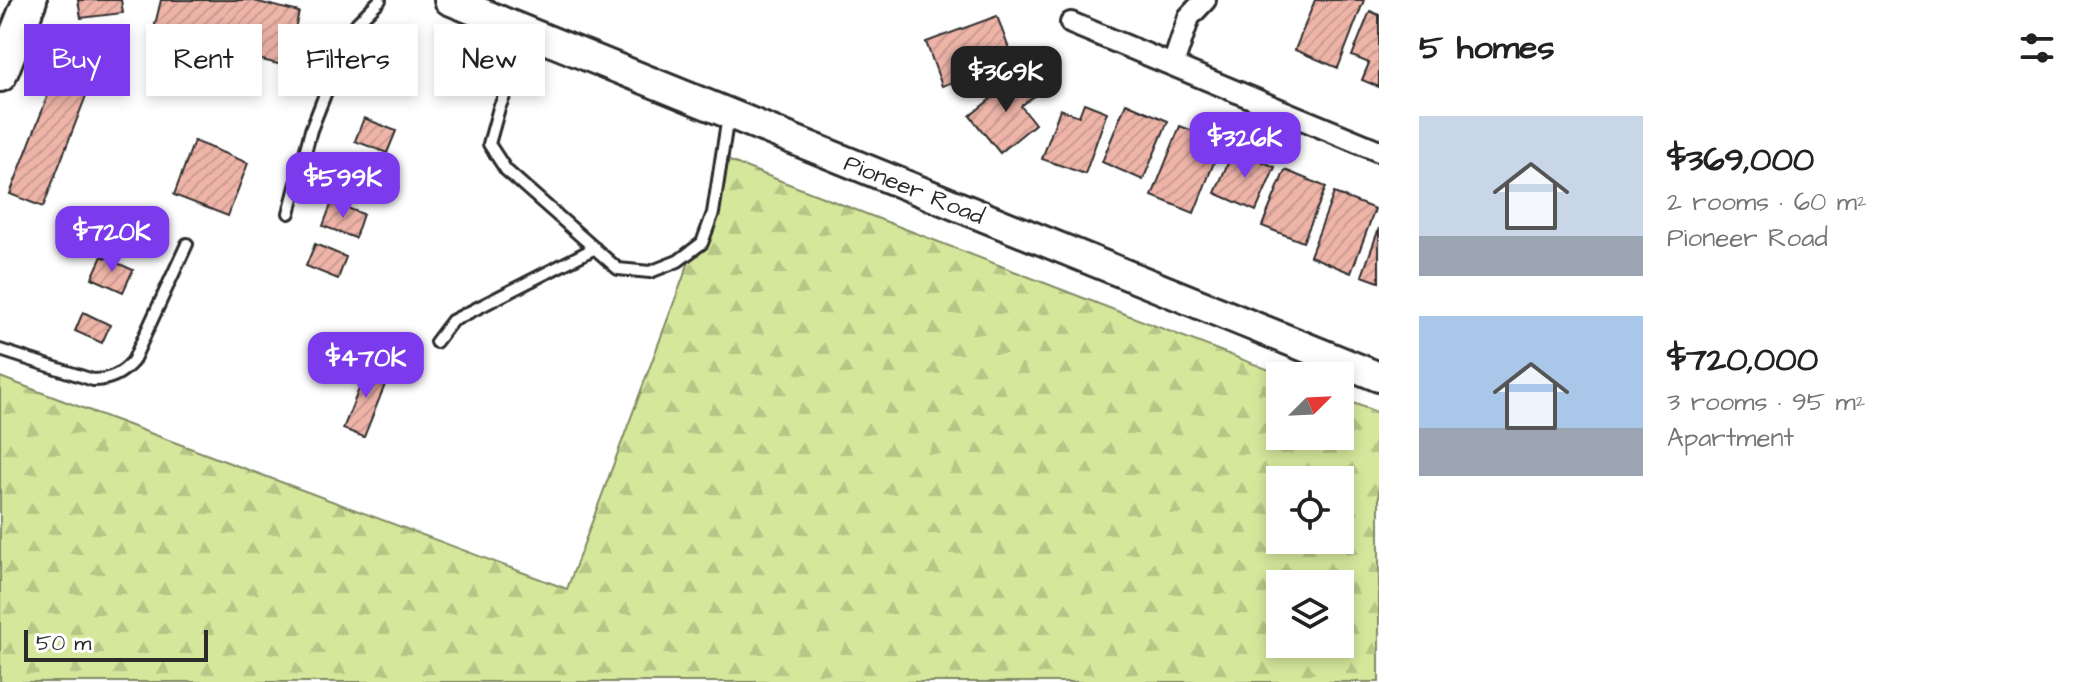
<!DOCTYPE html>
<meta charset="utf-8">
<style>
:root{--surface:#fff;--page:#f2f2f2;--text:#222;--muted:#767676;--accent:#7c3aed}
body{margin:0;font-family:"Architects Daughter",sans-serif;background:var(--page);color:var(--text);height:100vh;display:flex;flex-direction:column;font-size:30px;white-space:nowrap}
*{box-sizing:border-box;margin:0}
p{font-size:26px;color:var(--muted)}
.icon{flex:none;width:44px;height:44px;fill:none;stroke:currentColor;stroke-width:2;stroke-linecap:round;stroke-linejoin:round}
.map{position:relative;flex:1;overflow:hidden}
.sheet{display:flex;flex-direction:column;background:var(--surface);width:720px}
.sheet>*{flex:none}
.top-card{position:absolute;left:24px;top:24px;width:760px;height:72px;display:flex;gap:16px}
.needle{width:52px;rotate:66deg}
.tools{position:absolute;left:1266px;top:362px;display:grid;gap:16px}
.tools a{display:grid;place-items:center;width:88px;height:88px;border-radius:0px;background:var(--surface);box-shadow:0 4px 12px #0003;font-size:40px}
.scale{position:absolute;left:24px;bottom:20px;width:184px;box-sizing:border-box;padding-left:8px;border:4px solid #2b2b2b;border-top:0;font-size:22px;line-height:28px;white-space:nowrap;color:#2b2b2b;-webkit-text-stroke:6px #fff;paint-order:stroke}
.price{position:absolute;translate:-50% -68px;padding:0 18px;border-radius:16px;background:var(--accent);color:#fff;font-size:26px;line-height:52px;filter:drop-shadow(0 2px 4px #0008)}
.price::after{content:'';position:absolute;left:50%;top:48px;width:24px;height:18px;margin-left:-12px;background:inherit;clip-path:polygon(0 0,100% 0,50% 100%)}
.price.selected{background:#222;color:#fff}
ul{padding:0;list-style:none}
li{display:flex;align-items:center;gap:24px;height:200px;padding:0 40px}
li span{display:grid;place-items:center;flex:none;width:224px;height:160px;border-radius:0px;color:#555}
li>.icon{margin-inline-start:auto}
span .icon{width:96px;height:96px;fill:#fffc;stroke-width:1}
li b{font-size:34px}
h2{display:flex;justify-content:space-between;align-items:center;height:96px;padding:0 40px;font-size:34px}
.chip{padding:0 28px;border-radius:0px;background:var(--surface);box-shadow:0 4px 12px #0003;font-size:28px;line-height:72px}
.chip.selected{background:var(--accent);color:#fff}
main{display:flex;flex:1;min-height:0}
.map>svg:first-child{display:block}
.forest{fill:url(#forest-firs);stroke:#808963;stroke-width:2;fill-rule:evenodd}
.building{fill:url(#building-hatch);stroke:#2b2b2b;stroke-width:2}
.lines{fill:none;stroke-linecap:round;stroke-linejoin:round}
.lane-casing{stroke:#2b2b2b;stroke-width:16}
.street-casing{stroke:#2b2b2b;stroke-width:26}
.secondary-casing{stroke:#2b2b2b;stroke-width:34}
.primary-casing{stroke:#2b2b2b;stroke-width:38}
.lane{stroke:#fff;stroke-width:10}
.street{stroke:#fff;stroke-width:20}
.secondary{stroke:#fff;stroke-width:28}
.primary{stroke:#fff;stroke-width:32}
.labels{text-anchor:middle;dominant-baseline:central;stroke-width:6;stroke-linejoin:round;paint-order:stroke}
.street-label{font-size:24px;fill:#2b2b2b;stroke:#fff}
</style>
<main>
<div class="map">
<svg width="1379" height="682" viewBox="0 0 1379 682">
<defs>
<pattern id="forest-firs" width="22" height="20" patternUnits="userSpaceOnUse" patternTransform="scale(2)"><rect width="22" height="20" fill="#d4e79b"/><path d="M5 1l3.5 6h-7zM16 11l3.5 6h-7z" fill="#b6c686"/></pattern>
<pattern id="building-hatch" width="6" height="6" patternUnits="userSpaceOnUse" patternTransform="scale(2)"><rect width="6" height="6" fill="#eeb4a8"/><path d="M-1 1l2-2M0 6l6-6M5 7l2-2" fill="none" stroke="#cc9b91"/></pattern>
</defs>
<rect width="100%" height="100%" fill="#fff"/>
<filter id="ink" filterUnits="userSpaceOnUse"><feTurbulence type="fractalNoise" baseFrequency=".0125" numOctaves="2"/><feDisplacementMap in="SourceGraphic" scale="16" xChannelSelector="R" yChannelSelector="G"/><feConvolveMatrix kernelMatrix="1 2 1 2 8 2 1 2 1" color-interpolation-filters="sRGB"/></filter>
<g filter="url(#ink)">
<path class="forest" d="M 727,160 L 1285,376 L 1280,376 L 1280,436 L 1340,436 L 1340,398 L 1379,413 L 1379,682 L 0,682 L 0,377 L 567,589 ZM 1280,480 L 1340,480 L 1340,540 L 1280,540 ZM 1280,584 L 1340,584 L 1340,644 L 1280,644 Z"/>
<path class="building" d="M 78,0 L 121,0 L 123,13 L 81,18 Z
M 161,0 L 250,0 L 299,12 L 286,66 L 153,33 Z
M 1315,0 L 1364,0 L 1338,68 L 1295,50 Z
M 1370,11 L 1379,15 L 1379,87 L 1362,80 L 1369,63 L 1352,56 Z
M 997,16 L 1013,60 L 942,86 L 926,42 Z
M 1021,74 L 1038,93 L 1021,106 L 1035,124 L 1000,153 L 970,116 Z
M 54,80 L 87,93 L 43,207 L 10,194 Z
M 1084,103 L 1107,112 L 1085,174 L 1042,159 L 1060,109 L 1079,116 Z
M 1126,103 L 1168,121 L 1143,180 L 1102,162 Z
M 364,118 L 396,131 L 387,153 L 355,141 Z
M 1180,126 L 1222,142 L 1194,213 L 1152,196 Z
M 194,141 L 248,163 L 228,216 L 174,195 Z
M 1234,149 L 1275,167 L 1256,211 L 1215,193 Z
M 350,159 L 380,175 L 369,196 L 339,180 Z
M 1285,170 L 1326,187 L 1303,242 L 1262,226 Z
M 1334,193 L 1375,209 L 1351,273 L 1310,256 Z
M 332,202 L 363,214 L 355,238 L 323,226 Z
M 1379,228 L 1379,282 L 1362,276 Z
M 315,244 L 346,257 L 338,279 L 306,266 Z
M 102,256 L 133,270 L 123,292 L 92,278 Z
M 83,312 L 110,325 L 102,343 L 75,331 Z
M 369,364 L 390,372 L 364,437 L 343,429 Z"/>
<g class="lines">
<defs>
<path id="lane" d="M 531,35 L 499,108 L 489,144 L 506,170 L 618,269 L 650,272 L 678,261 L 702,243 L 713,213 L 728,116
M 289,213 L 311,130 L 346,41 L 357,23 L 380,0
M 436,342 L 452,321 L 595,248
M 0,350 L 93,380 C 110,380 122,374 133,361 L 187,244"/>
<path id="street" d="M 1071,23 L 1379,151
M 1173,65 L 1189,17 L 1205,0"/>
<path id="secondary" d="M 449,0 L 1379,377"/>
<path id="primary" d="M 0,75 L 30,0"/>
</defs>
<use href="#lane" class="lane-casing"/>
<use href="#street" class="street-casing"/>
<use href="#secondary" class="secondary-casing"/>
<use href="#primary" class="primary-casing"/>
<use href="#lane" class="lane"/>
<use href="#street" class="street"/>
<use href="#secondary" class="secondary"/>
<use href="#primary" class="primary"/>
</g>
</g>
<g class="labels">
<g class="street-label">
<text transform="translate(914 190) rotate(22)">Pioneer Road</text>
</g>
</g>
</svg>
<div class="tools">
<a><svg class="needle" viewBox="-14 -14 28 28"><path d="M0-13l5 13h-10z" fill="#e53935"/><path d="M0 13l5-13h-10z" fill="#767676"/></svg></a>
<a><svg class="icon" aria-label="locate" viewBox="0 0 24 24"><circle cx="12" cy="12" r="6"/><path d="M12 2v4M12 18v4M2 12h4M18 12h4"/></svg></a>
<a><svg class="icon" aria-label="layers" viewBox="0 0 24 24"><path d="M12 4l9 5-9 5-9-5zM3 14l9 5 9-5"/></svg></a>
</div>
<div class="scale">50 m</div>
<b class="price selected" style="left:1006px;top:114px">$369K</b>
<b class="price" style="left:1245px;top:180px">$326K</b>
<b class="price" style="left:343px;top:220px">$599K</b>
<b class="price" style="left:112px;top:274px">$720K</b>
<b class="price" style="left:366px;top:400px">$470K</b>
<div class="top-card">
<a class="chip selected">Buy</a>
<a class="chip">Rent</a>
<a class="chip">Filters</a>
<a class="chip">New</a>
</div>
</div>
<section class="sheet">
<h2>5 homes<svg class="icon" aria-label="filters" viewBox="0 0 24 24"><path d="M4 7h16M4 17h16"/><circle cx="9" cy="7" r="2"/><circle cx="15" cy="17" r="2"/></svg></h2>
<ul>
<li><span style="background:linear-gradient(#c9d6e8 75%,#9aa5b1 0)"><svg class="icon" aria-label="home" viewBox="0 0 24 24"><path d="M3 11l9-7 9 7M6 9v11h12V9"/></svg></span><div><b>$369,000</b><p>2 rooms · 60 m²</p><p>Pioneer Road</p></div></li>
<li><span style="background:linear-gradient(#a9c7e8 70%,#9aa5b1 0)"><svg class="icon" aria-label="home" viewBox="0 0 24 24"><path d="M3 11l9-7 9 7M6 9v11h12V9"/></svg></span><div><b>$720,000</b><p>3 rooms · 95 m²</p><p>Apartment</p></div></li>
</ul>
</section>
</main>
